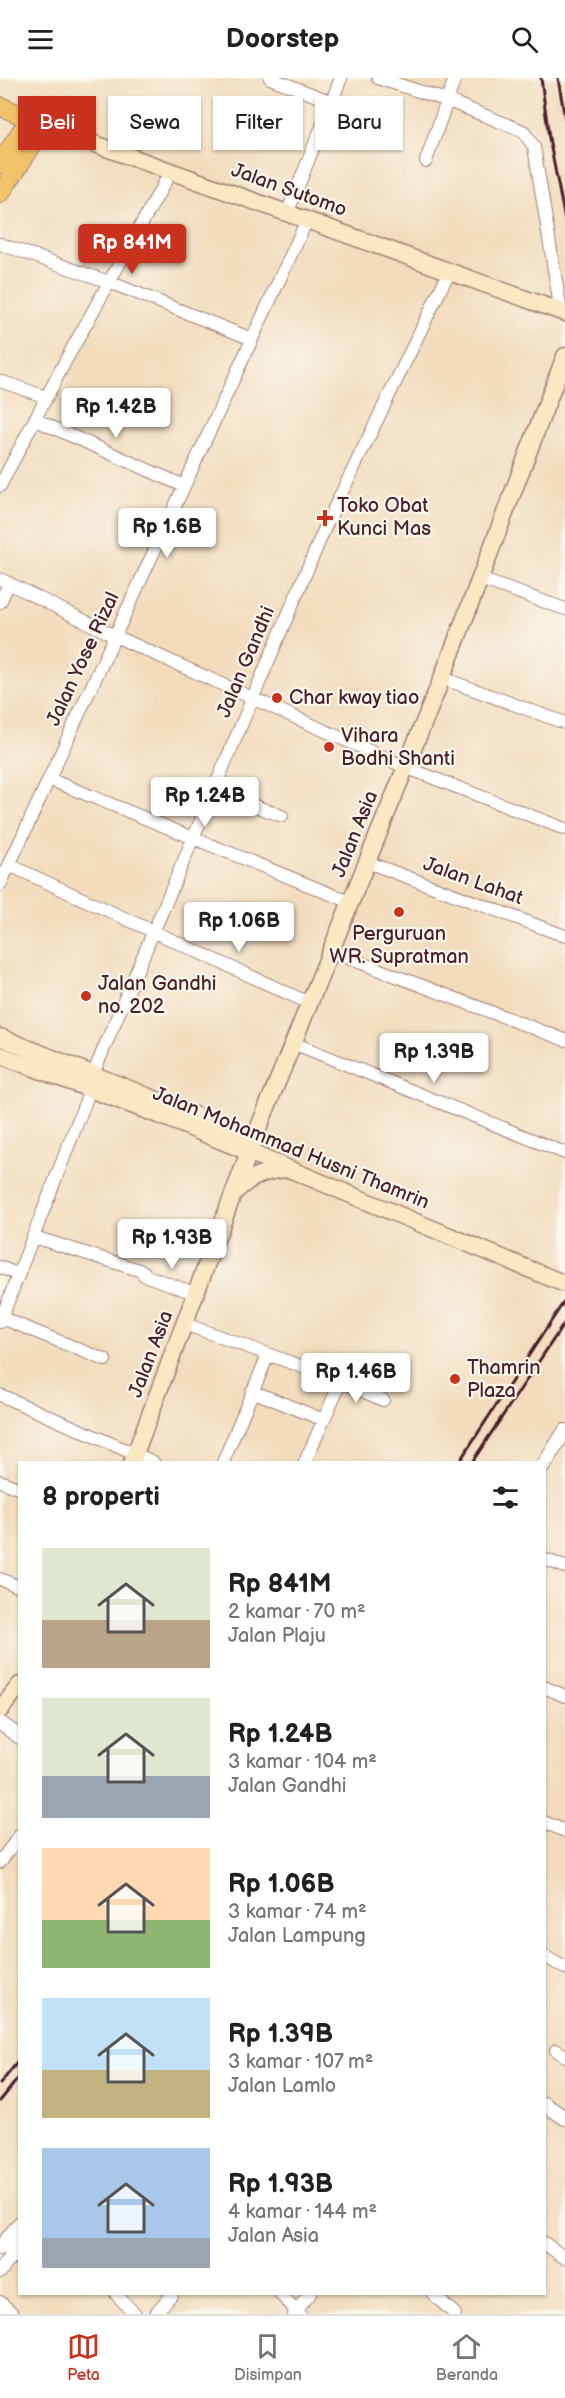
<!DOCTYPE html>
<html lang="id">
<meta charset="utf-8">
<style>
:root{--surface:#fff;--page:#f2f2f2;--text:#202124;--muted:#757577;--line:#e0e0e0;--accent:#c8321e}
body{margin:0;font-family:"Balsamiq Sans",sans-serif;background:var(--page);color:var(--text);height:100vh;display:flex;flex-direction:column;font-size:22px;white-space:nowrap}
*{box-sizing:border-box;margin:0}
p{font-size:20px;color:var(--muted)}
.icon{flex:none;width:33px;height:33px;fill:none;stroke:currentColor;stroke-width:2;stroke-linecap:round;stroke-linejoin:round}
.map{position:relative;flex:1;overflow:hidden}
.drawer{position:absolute;left:18px;top:1383px;width:528px;height:834px;display:flex;flex-direction:column;background:var(--surface);border-radius:0px;box-shadow:0 2px 4px #0004}
.drawer>*{flex:none}
.banner{position:absolute;left:18px;top:18px;width:530px;height:54px;display:flex;gap:12px}
.price{position:absolute;translate:-50% -51px;padding:0 14px;border-radius:6px;background:#fff;color:#222;font-size:20px;line-height:39px;filter:drop-shadow(0 2px 3px #0008)}
.price::after{content:'';position:absolute;left:50%;top:36px;width:18px;height:14px;margin-left:-9px;background:inherit;clip-path:polygon(0 0,100% 0,50% 100%)}
.price.active{background:var(--accent);color:#fff}
ul{padding:0;list-style:none}
li{display:flex;align-items:center;gap:18px;height:150px;padding:0 24px}
li span{display:grid;place-items:center;flex:none;width:168px;height:120px;border-radius:0px;color:#555}
li>.icon{margin-inline-start:auto}
span .icon{width:72px;height:72px;fill:#fffc;stroke-width:1}
li b{font-size:26px}
h2{display:flex;justify-content:space-between;align-items:center;height:72px;padding:0 24px;font-size:26px}
.pill{padding:0 21px;border-radius:0px;background:var(--surface);box-shadow:0 2px 4px #0004;font-size:21px;line-height:54px}
.pill.active{background:var(--accent);color:#fff}
header{display:flex;justify-content:space-between;align-items:center;height:78px;padding:0 24px;background:var(--surface);font-size:27px;font-weight:700}
.tab-bar{display:flex;justify-content:space-around;align-items:center;height:84px;border-top:2px solid var(--line);background:var(--surface);font-size:16px;color:var(--muted)}
.tab-bar a{display:grid;justify-items:center;gap:3px}
.tab-bar .active{color:var(--accent)}
.map>svg:first-child{display:block}
.lines{fill:none;stroke-linecap:round;stroke-linejoin:round}
.minor-casing{stroke:#9e7e74;stroke-width:14}
.tertiary-casing{stroke:#9e7e74;stroke-width:16}
.secondary-casing{stroke:#9e7e74;stroke-width:19}
.primary-casing{stroke:#9e7e74;stroke-width:20}
.minor{stroke:#fff;stroke-width:12}
.tertiary{stroke:#fff;stroke-width:14}
.secondary{stroke:#fae7c3;stroke-width:16}
.primary{stroke:#f2c26a;stroke-width:18}
.rail{stroke:#4a1f2b;stroke-width:3}
.poi-dot{fill:#c8321e;stroke:#fbf7ec;stroke-width:2}
.labels{text-anchor:middle;dominant-baseline:central;stroke-width:4.5;stroke-linejoin:round;paint-order:stroke}
.street-label{font-size:20px;fill:#4a1f2b;stroke:#fbf7ec}
.poi-label{font-size:20px;fill:#4a1f2b;stroke:#fbf7ec;text-anchor:start}
</style>
<header><svg class="icon" aria-label="menu" viewBox="0 0 24 24"><path d="M4 6h16M4 12h16M4 18h16"/></svg>Doorstep<svg class="icon" aria-label="search" viewBox="0 0 24 24"><circle cx="10" cy="10" r="6"/><path d="M15 15l6 6"/></svg></header>
<div class="map">
<svg width="565" height="2236" viewBox="0 0 565 2236">
<rect width="100%" height="100%" fill="#fbf7ec"/>
<filter id="ink" filterUnits="userSpaceOnUse"><feTurbulence type="fractalNoise" baseFrequency=".0167" numOctaves="2"/><feDisplacementMap in="SourceGraphic" scale="12" xChannelSelector="R" yChannelSelector="G"/><feConvolveMatrix kernelMatrix="1 2 1 2 8 2 1 2 1" color-interpolation-filters="sRGB"/></filter>
<filter id="wash" filterUnits="userSpaceOnUse"><feTurbulence type="fractalNoise" baseFrequency=".008" numOctaves="4" result="noise"/><feDisplacementMap in="SourceGraphic" scale="24" xChannelSelector="R" yChannelSelector="G"/><feGaussianBlur stdDeviation="1.35" result="paint"/><feColorMatrix in="noise" values="0 0 0 0 0 0 0 0 0 0 0 0 0 0 0 0 0 1.4 0 .05"/><feComposite in="paint" operator="in"/></filter>
<g filter="url(#wash)">
<rect width="100%" height="100%" fill="#f2dcbd"/>
</g>
<g filter="url(#ink)">
<g class="lines">
<defs>
<path id="minor" d="M 270,0 L 332,24
M 378,0 L 446,22 L 523,53 L 534,69 L 561,234
M 426,83 L 455,0
M 287,136 L 341,0
M 0,166 L 109,204 L 252,261
M 0,303 L 46,319
M 36,342 L 184,408
M 0,408 L 67,280 L 171,93
M 0,501 L 115,558 L 405,689 L 565,751
M 480,501 L 565,531
M 0,524 L 9,505
M 442,600 L 565,645
M 49,701 L 350,824
M 213,712 L 282,738
M 367,784 L 565,858
M 9,787 L 309,925
M 0,807 L 307,142
M 330,873 L 565,962
M 293,965 L 565,1075
M 93,996 L 327,445 L 449,194
M 34,1159 L 139,1192 L 144,1194 L 144,1197 L 197,1216
M 0,1189 L 19,1197
M 2,1240 L 105,1282
M 0,1244 L 90,1012
M 185,1246 L 341,1303 L 383,1322
M 252,1313 L 324,1342
M 0,1317 L 153,1384
M 223,1384 L 268,1277
M 305,1384 L 341,1303
M 0,1403 L 20,1411
M 544,1481 L 565,1489
M 0,1501 L 20,1509
M 544,1609 L 565,1618
M 544,1744 L 565,1753
M 0,1784 L 20,1757
M 544,1878 L 565,1890
M 556,1972 L 565,1978
M 544,2165 L 565,2180
M 116,2216 L 135,2236
M 280,2216 L 300,2236
M 433,2216 L 455,2236
M 0,2224 L 13,2236
M 155,2236 L 172,2216
M 294,2236 L 310,2216"/>
<path id="tertiary" d="M 544,1387 L 565,1353
M 0,1645 L 20,1659
M 544,2026 L 565,2040
M 0,2170 L 20,2145
M 0,2193 L 20,2166"/>
<path id="secondary" d="M 45,48 L 565,235
M 0,959 L 254,1061
M 0,977 L 169,1041 L 565,1206
M 235,1114 C 251,1098 266,1092 289,1091
M 132,1384 L 254,1061 L 442,600 L 565,278
M 0,1632 L 20,1607"/>
<path id="primary" d="M 0,28 L 45,48 L 0,116
M 0,86 L 29,41"/>
</defs>
<use href="#minor" class="minor-casing"/>
<use href="#tertiary" class="tertiary-casing"/>
<use href="#secondary" class="secondary-casing"/>
<use href="#primary" class="primary-casing"/>
<use href="#minor" class="minor"/>
<use href="#tertiary" class="tertiary"/>
<use href="#secondary" class="secondary"/>
<use href="#primary" class="primary"/>
<path class="rail" d="M 541,0 L 549,60 L 565,142
M 558,0 L 565,41
M 459,1384 L 565,1222
M 472,1384 L 565,1244
M 0,2006 L 20,1981
M 0,2023 L 20,1998"/>
</g>
</g>
<g class="poi-dot">
<path d="M322 431h6v6h6v6h-6v6h-6v-6h-6v-6h6z"/>
<circle cx="277" cy="620" r="6"/>
<circle cx="329" cy="669" r="6"/>
<circle cx="399" cy="834" r="6"/>
<circle cx="86" cy="918" r="6"/>
<circle cx="455" cy="1301" r="6"/>
</g>
<g class="labels">
<g class="street-label">
<text transform="translate(289 112) rotate(20)">Jalan Sutomo</text>
<text transform="translate(83 581) rotate(-65)">Jalan Yose Rizal</text>
<text transform="translate(246 584) rotate(-67)">Jalan Gandhi</text>
<text transform="translate(355 756) rotate(-68)">Jalan Asia</text>
<text transform="translate(473 803) rotate(20)">Jalan Lahat</text>
<text transform="translate(291 1070) rotate(22)">Jalan Mohammad Husni Thamrin</text>
<text transform="translate(151 1276) rotate(-69)">Jalan Asia</text>
</g>
<g class="poi-label">
<text x="337" y="428">Toko Obat<tspan x="337" dy="23">Kunci Mas</tspan></text>
<text x="289" y="620">Char kway tiao</text>
<text x="341" y="658">Vihara<tspan x="341" dy="23">Bodhi Shanti</tspan></text>
<text x="399" y="856" text-anchor="middle">Perguruan<tspan x="399" dy="23">WR. Supratman</tspan></text>
<text x="98" y="906">Jalan Gandhi<tspan x="98" dy="23">no. 202</tspan></text>
<text x="467" y="1290">Thamrin<tspan x="467" dy="23">Plaza</tspan></text>
</g>
</g>
</svg>
<b class="price active" style="left:132px;top:197px">Rp 841M</b>
<b class="price" style="left:116px;top:361px">Rp 1.42B</b>
<b class="price" style="left:167px;top:481px">Rp 1.6B</b>
<b class="price" style="left:205px;top:750px">Rp 1.24B</b>
<b class="price" style="left:239px;top:875px">Rp 1.06B</b>
<b class="price" style="left:434px;top:1006px">Rp 1.39B</b>
<b class="price" style="left:172px;top:1192px">Rp 1.93B</b>
<b class="price" style="left:356px;top:1326px">Rp 1.46B</b>
<div class="banner">
<a class="pill active">Beli</a>
<a class="pill">Sewa</a>
<a class="pill">Filter</a>
<a class="pill">Baru</a>
</div>
<section class="drawer">
<h2>8 properti<svg class="icon" aria-label="filters" viewBox="0 0 24 24"><path d="M4 7h16M4 17h16"/><circle cx="9" cy="7" r="2"/><circle cx="15" cy="17" r="2"/></svg></h2>
<ul>
<li><span style="background:linear-gradient(#dfe7d0 60%,#b9a48a 0)"><svg class="icon" aria-label="home" viewBox="0 0 24 24"><path d="M3 11l9-7 9 7M6 9v11h12V9"/></svg></span><div><b>Rp 841M</b><p>2 kamar · 70 m²</p><p>Jalan Plaju</p></div></li>
<li><span style="background:linear-gradient(#dfe7d0 65%,#9aa5b1 0)"><svg class="icon" aria-label="home" viewBox="0 0 24 24"><path d="M3 11l9-7 9 7M6 9v11h12V9"/></svg></span><div><b>Rp 1.24B</b><p>3 kamar · 104 m²</p><p>Jalan Gandhi</p></div></li>
<li><span style="background:linear-gradient(#ffd9b3 60%,#8fb573 0)"><svg class="icon" aria-label="home" viewBox="0 0 24 24"><path d="M3 11l9-7 9 7M6 9v11h12V9"/></svg></span><div><b>Rp 1.06B</b><p>3 kamar · 74 m²</p><p>Jalan Lampung</p></div></li>
<li><span style="background:linear-gradient(#bfe0f5 60%,#c2b280 0)"><svg class="icon" aria-label="home" viewBox="0 0 24 24"><path d="M3 11l9-7 9 7M6 9v11h12V9"/></svg></span><div><b>Rp 1.39B</b><p>3 kamar · 107 m²</p><p>Jalan Lamlo</p></div></li>
<li><span style="background:linear-gradient(#a9c7e8 75%,#9aa5b1 0)"><svg class="icon" aria-label="home" viewBox="0 0 24 24"><path d="M3 11l9-7 9 7M6 9v11h12V9"/></svg></span><div><b>Rp 1.93B</b><p>4 kamar · 144 m²</p><p>Jalan Asia</p></div></li>
</ul>
</section>
</div>
<nav class="tab-bar">
<a class="active"><svg class="icon" aria-label="map" viewBox="0 0 24 24"><path d="M3 6l6-2 6 2 6-2v14l-6 2-6-2-6 2zM9 4v14M15 6v14"/></svg>Peta</a>
<a><svg class="icon" aria-label="saved" viewBox="0 0 24 24"><path d="M7 4h10v16l-5-4-5 4z"/></svg>Disimpan</a>
<a><svg class="icon" aria-label="home" viewBox="0 0 24 24"><path d="M3 11l9-7 9 7M6 9v11h12V9"/></svg>Beranda</a>
</nav>
